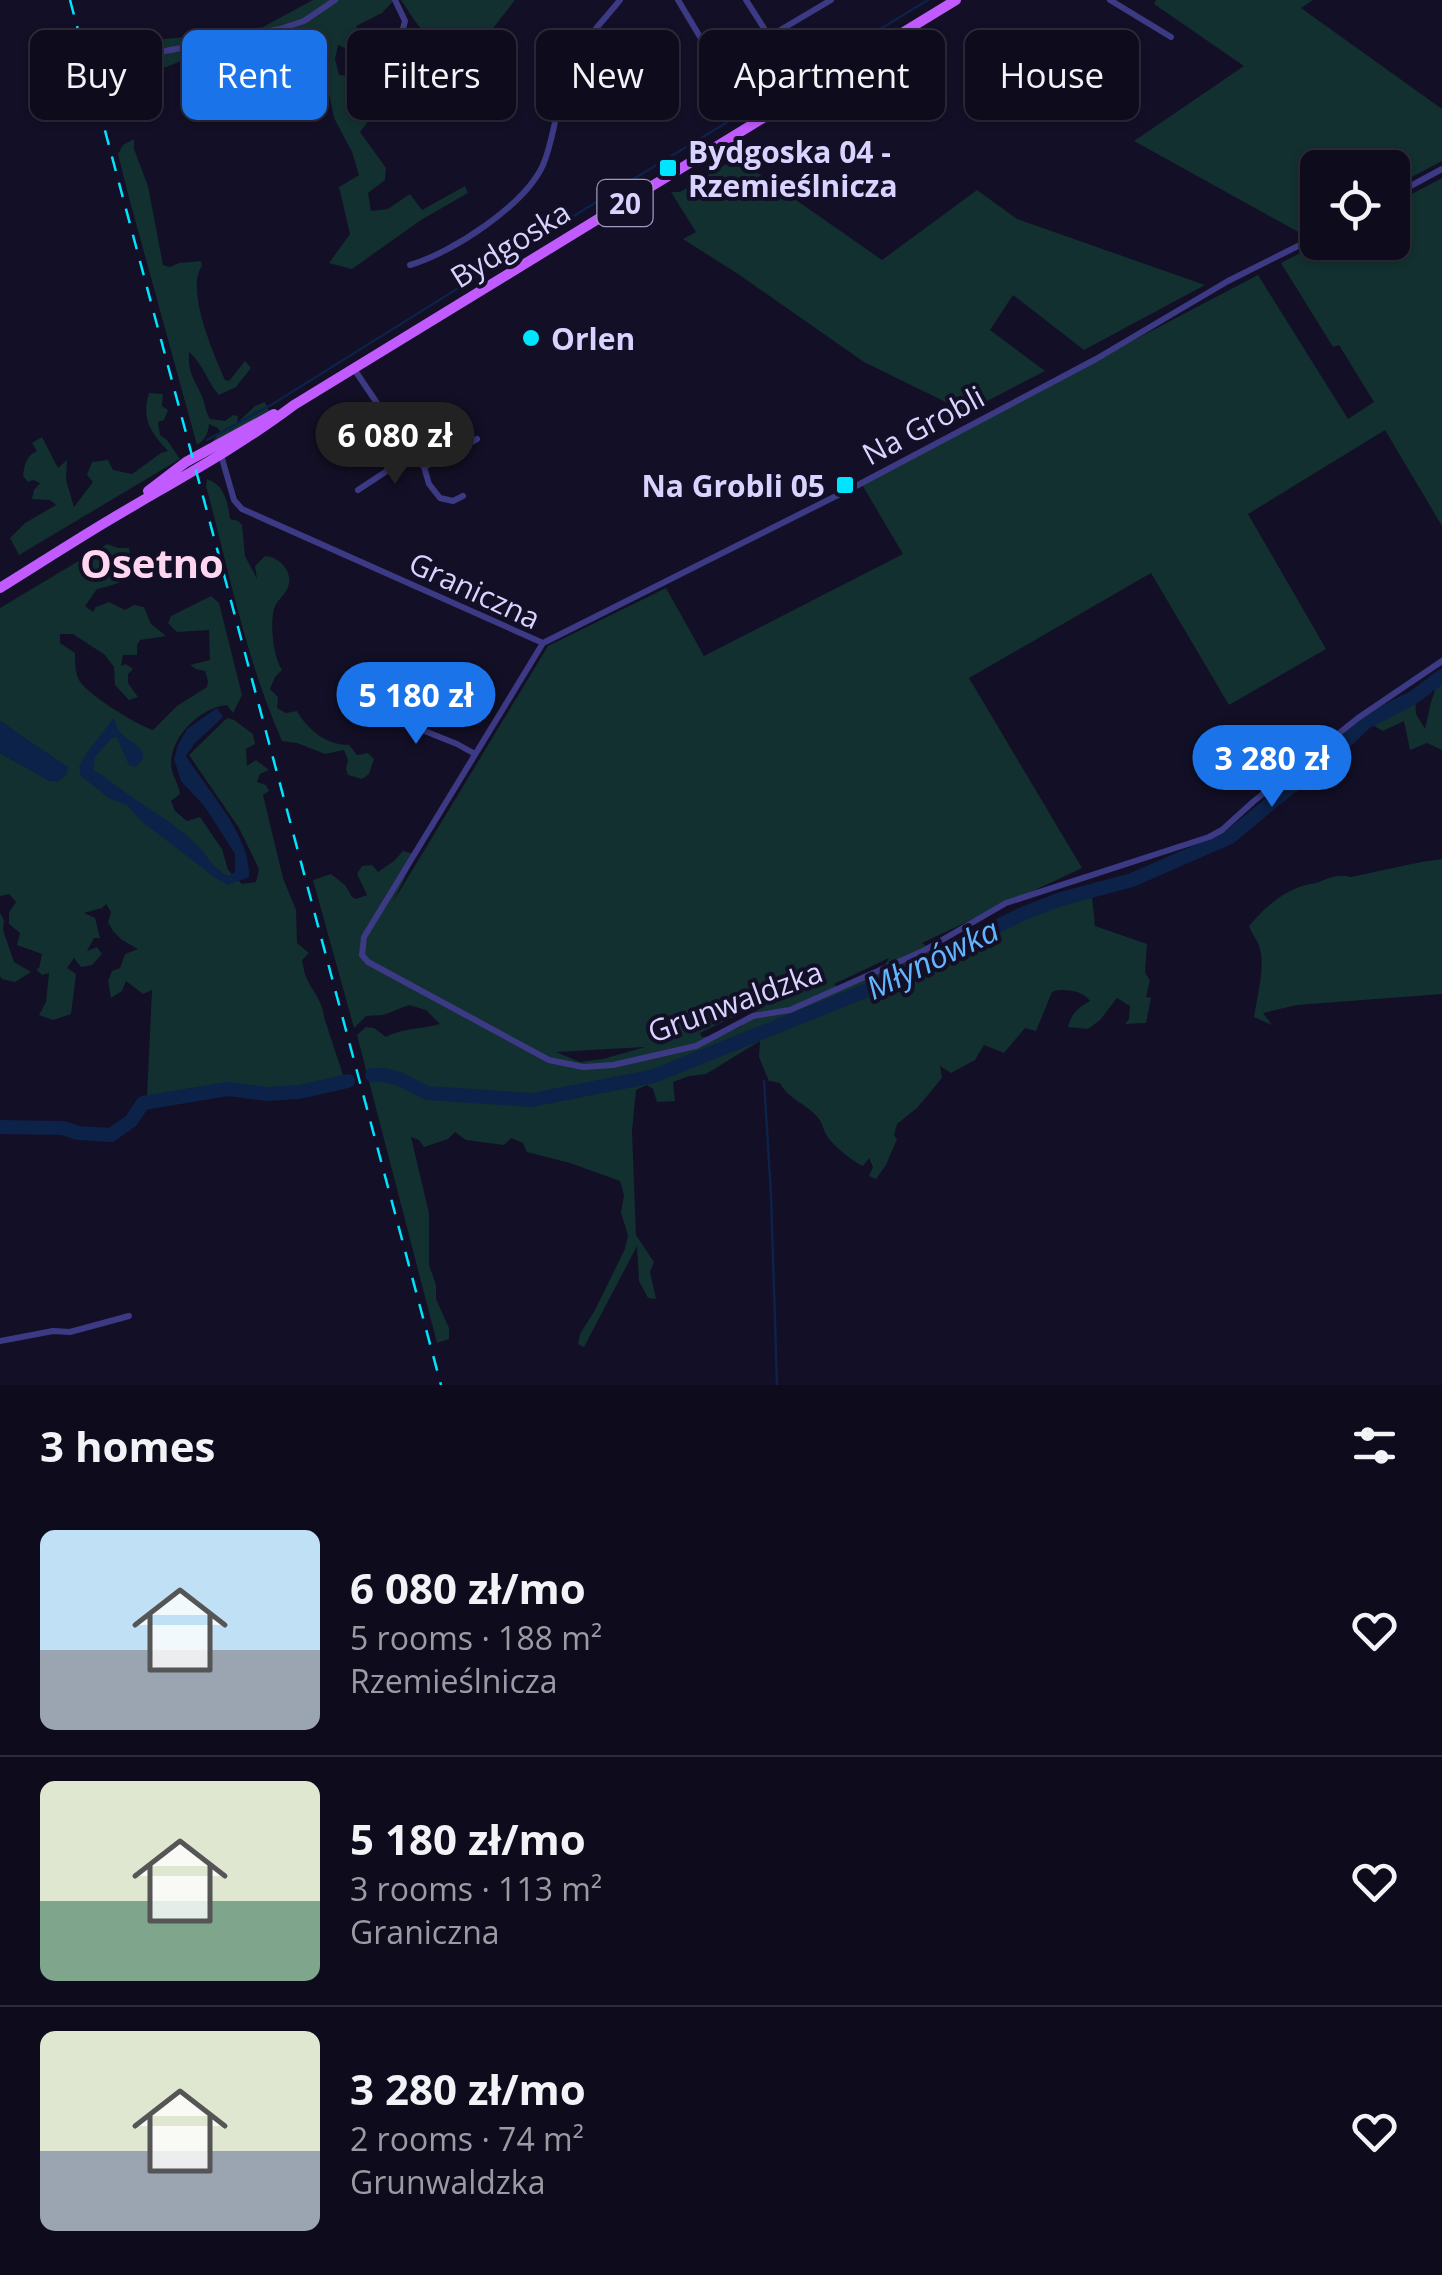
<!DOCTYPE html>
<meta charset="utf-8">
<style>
:root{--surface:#0e0b1c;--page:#171425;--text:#f1f3f6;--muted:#9b9ba3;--line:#2e2b3b;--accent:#1a73e8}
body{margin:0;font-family:"Open Sans",sans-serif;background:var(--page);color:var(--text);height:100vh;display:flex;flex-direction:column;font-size:38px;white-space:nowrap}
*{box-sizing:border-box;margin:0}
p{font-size:32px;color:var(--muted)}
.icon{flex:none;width:55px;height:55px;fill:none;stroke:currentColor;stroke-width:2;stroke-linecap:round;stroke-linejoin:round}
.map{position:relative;height:1385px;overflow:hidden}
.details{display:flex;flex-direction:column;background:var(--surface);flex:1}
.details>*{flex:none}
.guide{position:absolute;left:30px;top:30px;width:1382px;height:90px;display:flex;gap:20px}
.tools{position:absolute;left:1300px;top:150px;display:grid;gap:20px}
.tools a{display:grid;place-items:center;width:110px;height:110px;border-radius:15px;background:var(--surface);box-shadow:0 2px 8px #0004,0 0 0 2px var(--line);font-size:50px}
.price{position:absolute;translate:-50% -85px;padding:0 22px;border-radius:35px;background:var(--accent);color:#fff;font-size:32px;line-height:65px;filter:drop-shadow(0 2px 5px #0008)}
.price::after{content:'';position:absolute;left:50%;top:60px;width:30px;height:22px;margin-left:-15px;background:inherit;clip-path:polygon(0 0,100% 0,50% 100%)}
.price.current{background:#222;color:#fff}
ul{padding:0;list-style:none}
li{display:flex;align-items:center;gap:30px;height:250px;padding:0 40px}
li+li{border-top:2px solid var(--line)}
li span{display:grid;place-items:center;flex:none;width:280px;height:200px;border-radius:15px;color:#555}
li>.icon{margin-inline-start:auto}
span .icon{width:120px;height:120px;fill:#fffc;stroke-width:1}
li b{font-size:42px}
h2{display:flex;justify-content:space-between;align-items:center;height:120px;padding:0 40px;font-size:42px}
.chip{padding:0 35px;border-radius:15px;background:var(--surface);box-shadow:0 2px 8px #0004,0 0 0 2px var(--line);font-size:35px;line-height:90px}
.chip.current{background:var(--accent);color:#fff}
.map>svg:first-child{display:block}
.green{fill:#12302f;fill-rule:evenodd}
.water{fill:#0c2248}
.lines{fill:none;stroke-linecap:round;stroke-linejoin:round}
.stream{stroke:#0c2248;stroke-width:2.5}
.river{stroke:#0c2248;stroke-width:14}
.street{stroke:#3d3a85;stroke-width:6}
.primary{stroke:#c25bff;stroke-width:10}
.rail{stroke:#00e5ff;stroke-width:2.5;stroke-dasharray:15 12;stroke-linecap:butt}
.poi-dot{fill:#00e5ff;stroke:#130f26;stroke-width:4}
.labels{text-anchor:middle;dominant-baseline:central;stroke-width:8;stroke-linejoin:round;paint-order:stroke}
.shield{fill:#130f26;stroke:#9e99be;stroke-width:2.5}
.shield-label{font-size:28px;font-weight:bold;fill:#d9d4ff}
.poi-label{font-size:30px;font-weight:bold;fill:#d9d4ff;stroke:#130f26;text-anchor:start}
.street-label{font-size:30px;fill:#d9d4ff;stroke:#130f26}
.water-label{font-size:32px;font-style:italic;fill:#62b6ff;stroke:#130f26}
.district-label{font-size:40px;font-weight:bold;fill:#ffd6f0;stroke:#130f26}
</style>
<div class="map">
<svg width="1442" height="1385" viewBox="0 0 1442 1385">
<rect width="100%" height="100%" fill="#130f26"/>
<path class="green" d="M 313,0 L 394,0 L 382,13 L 356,26 L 366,43 L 359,54 L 338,45 L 335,59 L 339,75 L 352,76 L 350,115 L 362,109 L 371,118 L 360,132 L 386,168 L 385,180 L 368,193 L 371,211 L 388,209 L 410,194 L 422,210 L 465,186 L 468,193 L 421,220 L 352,269 L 329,263 L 350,234 L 339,187 L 359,175 L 352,152 L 334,118 L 316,31 L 283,44 L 235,56 L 217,47 L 161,69 L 127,77 L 114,68 L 139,41 L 199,36 L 263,27 Z
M 401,0 L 515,0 L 466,63 C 458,52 449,52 439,45 C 422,35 412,16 401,0 Z
M 1156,0 L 1313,0 L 1301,8 L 1442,109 L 1442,161 L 1393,187 L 1392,168 L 1318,168 L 1317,226 L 1302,234 L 1134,141 L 1244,66 L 1154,4 Z
M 134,139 L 134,149 L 148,186 L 163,265 L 170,267 L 179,263 L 201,261 L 202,266 C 185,289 214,355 225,380 L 229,381 L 245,361 L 251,368 L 236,387 L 219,395 C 207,382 204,365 189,352 C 188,373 193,377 201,394 C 205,402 205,411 210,419 L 225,421 L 233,415 L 238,416 L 237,423 L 255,406 L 265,402 L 269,411 C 249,421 234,434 212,442 L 220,432 L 218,428 L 209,424 C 208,433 206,439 197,445 L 128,194 L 118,154 L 123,145 Z
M 736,158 L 882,260 L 977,190 L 1017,219 L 1205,285 L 1084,350 L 1013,295 L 990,330 L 1045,371 L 966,412 L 864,362 L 738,274 L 683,239 L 696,232 L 671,192 L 680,192 Z
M 1442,178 L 1442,526 L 1385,430 L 1248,514 L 1326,649 L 1229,705 L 1151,573 L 969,678 L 1082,868 L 922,943 L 937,954 L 986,926 L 1028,907 L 1091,886 L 1095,926 L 1147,944 L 1145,973 L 1150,980 L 1146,997 L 1151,998 L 1146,1023 L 1125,1024 L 1129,1019 L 1130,1006 L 1117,998 L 1100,1020 L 1088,1029 L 1068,1027 C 1072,1012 1078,1008 1090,1001 C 1082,990 1063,988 1052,992 L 1036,1031 L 1025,1028 L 1004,1053 L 984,1045 L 975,1060 L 951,1073 L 940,1066 L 942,1078 L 917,1108 L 897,1124 L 894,1135 L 897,1139 L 886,1165 L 876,1179 L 869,1176 L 873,1167 L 869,1158 L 863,1166 C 855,1163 832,1145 827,1136 C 824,1132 823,1126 821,1122 C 811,1105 788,1100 780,1083 L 769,1081 L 759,1057 L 760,1041 L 706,1074 L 689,1076 L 673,1082 L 675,1101 L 657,1102 L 653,1089 L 647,1085 L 636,1090 L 632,1131 L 636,1235 L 654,1262 L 650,1272 L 656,1299 L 648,1298 L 639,1281 L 637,1246 L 584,1347 L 578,1344 L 580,1334 L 595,1310 L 625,1249 L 628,1235 L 621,1213 L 624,1195 L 620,1181 L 570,1163 L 527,1152 L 523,1143 L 511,1138 L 504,1145 L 466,1140 L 455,1132 L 448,1139 L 424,1147 L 419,1140 L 411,1137 L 429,1213 L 429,1265 L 436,1285 L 436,1299 L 449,1328 L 449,1339 L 437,1343 L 357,1035 L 366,1027 L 374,1028 L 386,1037 C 402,1028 422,1029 440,1024 L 426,1010 L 409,1005 L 383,1015 L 366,1016 L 354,1028 L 313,880 L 331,874 L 345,885 L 352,897 L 356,899 L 367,895 L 357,874 L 362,866 L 372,865 L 378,872 L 394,861 L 403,851 L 414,854 L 414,859 L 393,902 L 548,646 L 666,588 L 704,656 L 903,554 L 861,483 L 1258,275 L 1348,419 L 1374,402 L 1339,345 L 1333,347 L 1281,263 L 1319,243 L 1392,242 L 1393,204 ZM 889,958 L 883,968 L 841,990 L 834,984 ZM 763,1007 L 747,1016 L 742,1026 L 723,1035 L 702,1037 L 700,1033 L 750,1009 ZM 645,1047 L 603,1059 L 580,1062 L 556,1052 Z
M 149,393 L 163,394 L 162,406 L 168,410 L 164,420 L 158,422 L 160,435 L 167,440 L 180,459 L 19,555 L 10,538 L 25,523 L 56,505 L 50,500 L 32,499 L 34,490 L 40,483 L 33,480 L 28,482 L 23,476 C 24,465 27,455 37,451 L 32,443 L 42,437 L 58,468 L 67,460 L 66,480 L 74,507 L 93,482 L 87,475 L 92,462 L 108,460 L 113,470 L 132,474 L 161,453 L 168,451 C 151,432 141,420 149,393 Z
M 207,479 C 225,485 228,503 230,519 L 238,521 L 242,525 L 245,556 L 257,579 L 255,566 L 265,556 C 281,557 295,574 287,589 C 284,596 276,601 274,609 C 270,624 273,657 282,670 L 275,677 L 270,689 L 278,697 L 277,708 L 286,713 L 297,711 C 308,730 326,745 349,745 L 357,755 L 368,753 L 374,759 L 369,774 L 362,779 L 348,775 L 346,769 L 348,760 L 344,750 L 325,754 L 297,743 L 282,741 C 246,660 229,571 206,486 Z
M 107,544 L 118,548 L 129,548 C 135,580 127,582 97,589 L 85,606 L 93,612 L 96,607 L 109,602 L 125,610 L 134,605 L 144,607 L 151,624 L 166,636 L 140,640 L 137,645 L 137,655 L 123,655 L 121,666 L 126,664 L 133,669 L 128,674 L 128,683 L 138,697 L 129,700 L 115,685 L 114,667 L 105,655 L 73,634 L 60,634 L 60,643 L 75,653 C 75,660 75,671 78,678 C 84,693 137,725 153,730 L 177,706 L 207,687 L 208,681 L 205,671 L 196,669 L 190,665 L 210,660 L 209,630 L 177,632 L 168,623 L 171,616 L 211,596 L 219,603 L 242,695 L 233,713 L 227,705 C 201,707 171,736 171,764 C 171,774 179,784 180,794 L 171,801 L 175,811 L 187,821 L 200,817 L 222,849 L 228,870 L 242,884 L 256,882 L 259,869 L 239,828 L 189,755 L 227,718 L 234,720 L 253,734 L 255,744 L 246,749 L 247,766 L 256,760 L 269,770 L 260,774 L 257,782 L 266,785 L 269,791 L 263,795 L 283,878 L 296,910 L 297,943 L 309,953 L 302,960 C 303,965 304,972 306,977 C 312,991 323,1001 324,1017 L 343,1075 L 337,1088 L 316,1095 L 264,1099 L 226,1091 L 204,1093 L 203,1087 L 147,1097 L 152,990 L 143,994 L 126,981 L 122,991 L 111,998 L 108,981 L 112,971 L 120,968 L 125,954 L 138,949 L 122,940 L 113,931 L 108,922 L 111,912 L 106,904 L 102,908 L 84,913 L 95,918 L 100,938 L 94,938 L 87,951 L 97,947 L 102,954 L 92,965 L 81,967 L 74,958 L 67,968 L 76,974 L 71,1014 L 53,1020 L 39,1015 L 46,1002 L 49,973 L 42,975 L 36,969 L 39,968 L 42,954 L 17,945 L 20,933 L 9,924 L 9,912 L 16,902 L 9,894 L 0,896 L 0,753 L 50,781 L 67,768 L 0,721 L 0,608 Z
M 1442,670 L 1442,750 L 1427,743 L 1410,750 L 1404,721 L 1383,731 L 1369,723 L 1398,704 L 1415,689 L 1416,714 L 1425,729 L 1431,702 Z
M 1442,859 L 1442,994 L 1297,1005 L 1263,1013 L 1272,1025 L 1254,1017 C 1257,996 1265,969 1260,949 C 1258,940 1252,935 1249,926 C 1263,909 1281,893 1302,886 C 1308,884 1313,884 1319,882 C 1331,877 1338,874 1351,877 L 1421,862 Z
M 0,913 L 4,920 L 3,930 L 14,962 L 31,972 L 15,982 L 2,979 L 0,976 Z"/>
<path class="water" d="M 217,708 L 223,717 L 194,744 L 186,756 C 207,790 251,836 249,877 L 228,885 L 214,877 L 140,820 L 128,806 L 109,798 L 81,776 L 79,767 L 85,755 L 114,718 C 117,726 116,728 122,734 C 133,745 155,751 135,767 L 129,765 L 117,738 L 112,738 L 95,757 L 93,770 C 108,778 118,788 132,797 C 150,809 188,833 201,849 C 211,862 213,867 228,876 L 235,872 L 235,854 L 205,807 L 181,781 L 174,759 L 178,745 L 187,729 Z
M 0,721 L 68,767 L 67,774 L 58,782 L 50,781 L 0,753 Z"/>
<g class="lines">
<path class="stream" d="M 207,440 L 271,405 L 622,186 L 928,0
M 764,1081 L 771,1194 L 777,1385"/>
<path class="river" d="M 372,1075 L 383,1075 L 397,1078 L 427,1093 L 532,1100 L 654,1076 L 922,968 L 968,941 L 1022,914 L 1061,899 L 1132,880 L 1230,837 L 1289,788 L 1307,778 L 1366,722 L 1414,697 L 1442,676
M 0,1127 L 63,1128 L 78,1133 L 111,1135 L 131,1121 L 143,1103 L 228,1089 L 267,1094 L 299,1092 L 348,1081"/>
<path class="street" d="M 395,0 L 405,21 C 395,59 395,59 419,90
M 678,0 L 752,124
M 746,0 L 767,33 L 772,35 L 831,0
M 1110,0 L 1171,37
M 134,71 L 160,52 L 280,29 L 304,21 L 335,0
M 1392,196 L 1442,169
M 410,265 C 452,253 525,205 543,165 C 556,134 556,99 570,68 C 581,43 603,21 620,0
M 354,369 L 412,455 L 424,467 L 429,484 L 440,498 L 453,501 L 463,496
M 221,455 L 234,500 L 242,509 L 543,643
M 424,467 L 477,439
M 358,490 L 411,455
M 543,643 L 364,937 L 362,955 L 368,962 L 549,1060 L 583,1067 L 613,1065 L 696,1046 L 753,1016 L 790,1010 L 923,951 L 1006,903 L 1209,837 L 1222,830 L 1254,801 L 1358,718 L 1442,661
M 543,643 L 856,486 L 1096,359 L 1228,281 L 1318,236
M 370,709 L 457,744 L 475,754
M 0,1341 L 53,1331 L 70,1332 L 129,1316"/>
<path class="primary" d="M 148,491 L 186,462 L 274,414
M 0,588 C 37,565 74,541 111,519 C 173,482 237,448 294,405 L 956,0"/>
<path class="rail" d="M 70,0 L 441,1385"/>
</g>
<g class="poi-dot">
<rect x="658" y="158" width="20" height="20" rx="5"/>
<circle cx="531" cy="338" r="10"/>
<rect x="835" y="475" width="20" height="20" rx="5"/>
</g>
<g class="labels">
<rect class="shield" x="597.5" y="180" width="55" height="46" rx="8"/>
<g class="shield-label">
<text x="625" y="203">20</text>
</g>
<g class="poi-label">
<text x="688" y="151">Bydgoska 04 -<tspan x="688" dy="34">Rzemieślnicza</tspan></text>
<text x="551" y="338">Orlen</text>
<text x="825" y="485" text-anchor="end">Na Grobli 05</text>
</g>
<g class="street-label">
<text transform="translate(510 244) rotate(-32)">Bydgoska</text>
<text transform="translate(923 425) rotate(-28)">Na Grobli</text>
<text transform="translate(475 590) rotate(25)">Graniczna</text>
<text transform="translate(735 1001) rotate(-20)">Grunwaldzka</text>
</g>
<g class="water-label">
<text transform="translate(932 958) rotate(-26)">Młynówka</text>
</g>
<g class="district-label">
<text x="152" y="562">Osetno</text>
</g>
</g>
</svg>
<div class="tools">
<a><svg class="icon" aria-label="locate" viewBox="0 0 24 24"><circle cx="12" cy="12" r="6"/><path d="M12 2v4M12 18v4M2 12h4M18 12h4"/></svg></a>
</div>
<b class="price current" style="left:395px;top:487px">6 080 zł</b>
<b class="price" style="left:416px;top:747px">5 180 zł</b>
<b class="price" style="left:1272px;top:810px">3 280 zł</b>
<div class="guide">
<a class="chip">Buy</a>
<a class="chip current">Rent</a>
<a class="chip">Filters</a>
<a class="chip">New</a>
<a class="chip">Apartment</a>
<a class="chip">House</a>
</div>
</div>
<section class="details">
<h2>3 homes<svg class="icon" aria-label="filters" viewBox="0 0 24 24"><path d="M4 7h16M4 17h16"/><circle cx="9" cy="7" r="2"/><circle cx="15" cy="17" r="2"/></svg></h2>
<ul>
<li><span style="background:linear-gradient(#bfe0f5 60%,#9aa5b1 0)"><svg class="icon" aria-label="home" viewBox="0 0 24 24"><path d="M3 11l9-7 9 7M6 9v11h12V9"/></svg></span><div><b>6 080 zł/mo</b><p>5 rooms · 188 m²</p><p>Rzemieślnicza</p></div><svg class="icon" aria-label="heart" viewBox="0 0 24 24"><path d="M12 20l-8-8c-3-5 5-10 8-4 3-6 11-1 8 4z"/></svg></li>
<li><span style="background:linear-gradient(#dfe7d0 60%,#7fa58c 0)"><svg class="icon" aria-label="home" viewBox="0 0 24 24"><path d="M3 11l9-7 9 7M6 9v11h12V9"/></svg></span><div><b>5 180 zł/mo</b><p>3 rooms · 113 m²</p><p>Graniczna</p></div><svg class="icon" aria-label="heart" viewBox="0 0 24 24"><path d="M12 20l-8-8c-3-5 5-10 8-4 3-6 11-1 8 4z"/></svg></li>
<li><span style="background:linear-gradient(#dfe7d0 60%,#9aa5b1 0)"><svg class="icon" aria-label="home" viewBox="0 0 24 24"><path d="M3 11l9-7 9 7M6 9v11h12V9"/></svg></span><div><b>3 280 zł/mo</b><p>2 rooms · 74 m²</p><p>Grunwaldzka</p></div><svg class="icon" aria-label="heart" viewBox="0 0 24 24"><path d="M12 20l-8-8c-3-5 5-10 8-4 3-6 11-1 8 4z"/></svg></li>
</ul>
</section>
